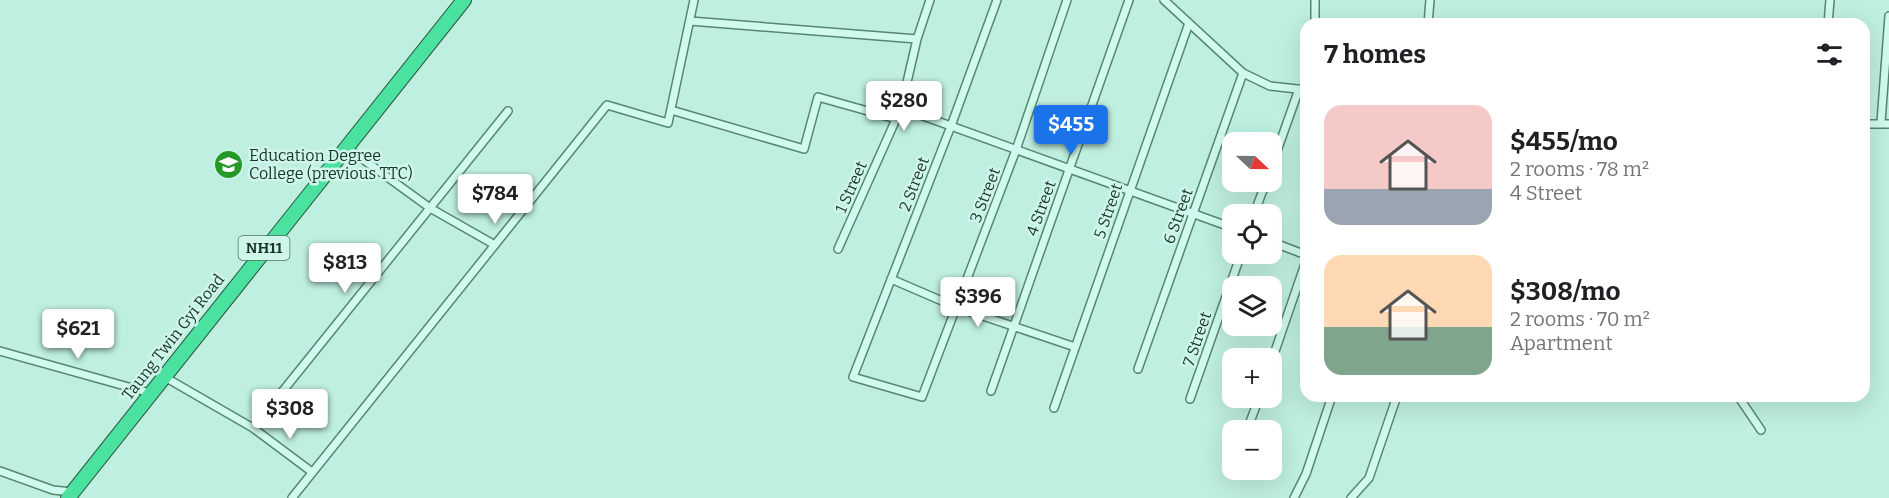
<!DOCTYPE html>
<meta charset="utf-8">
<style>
:root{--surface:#fff;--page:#f2f2f2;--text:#202124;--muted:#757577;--accent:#1a73e8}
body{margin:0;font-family:Bitter,serif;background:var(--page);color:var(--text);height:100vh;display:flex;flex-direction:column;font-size:22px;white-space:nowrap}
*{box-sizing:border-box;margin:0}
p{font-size:20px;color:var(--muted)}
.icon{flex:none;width:33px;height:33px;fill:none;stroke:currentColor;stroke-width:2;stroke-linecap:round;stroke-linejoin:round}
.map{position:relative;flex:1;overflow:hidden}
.side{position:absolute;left:1300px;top:18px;width:570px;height:384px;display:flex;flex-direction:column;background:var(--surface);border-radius:18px;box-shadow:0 6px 24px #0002}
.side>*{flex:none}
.needle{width:39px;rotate:112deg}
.controls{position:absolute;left:1222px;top:132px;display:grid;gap:12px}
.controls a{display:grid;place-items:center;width:60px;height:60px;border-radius:12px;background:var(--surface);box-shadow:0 6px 24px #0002;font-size:30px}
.price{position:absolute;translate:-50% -51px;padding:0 14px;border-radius:6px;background:#fff;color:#222;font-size:20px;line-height:39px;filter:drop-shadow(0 2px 3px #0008)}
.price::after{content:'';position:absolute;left:50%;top:36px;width:18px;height:14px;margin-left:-9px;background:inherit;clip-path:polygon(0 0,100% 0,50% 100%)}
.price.on{background:var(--accent);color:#fff}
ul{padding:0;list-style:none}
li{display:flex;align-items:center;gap:18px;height:150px;padding:0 24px}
li span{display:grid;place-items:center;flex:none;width:168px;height:120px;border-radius:18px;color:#555}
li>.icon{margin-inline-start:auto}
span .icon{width:72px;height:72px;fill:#fffc;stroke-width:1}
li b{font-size:26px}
h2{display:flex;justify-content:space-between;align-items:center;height:72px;padding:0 24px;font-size:26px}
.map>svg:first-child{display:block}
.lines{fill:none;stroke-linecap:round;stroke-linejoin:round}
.street-casing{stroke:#568771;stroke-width:10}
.highway-casing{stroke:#2b553f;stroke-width:16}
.street{stroke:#d1faee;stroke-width:7}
.highway{stroke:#4be2a0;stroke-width:14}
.labels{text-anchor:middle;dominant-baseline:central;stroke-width:5;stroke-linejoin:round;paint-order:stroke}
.shield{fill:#cef6ea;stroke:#517062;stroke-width:1.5}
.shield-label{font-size:15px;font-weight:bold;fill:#1b3628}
.poi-label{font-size:16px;fill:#1b3628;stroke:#cef6ea;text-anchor:start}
.street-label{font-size:16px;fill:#1b3628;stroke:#cef6ea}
</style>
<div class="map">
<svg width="1889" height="498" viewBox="0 0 1889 498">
<rect width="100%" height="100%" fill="#beefe0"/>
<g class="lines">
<defs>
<path id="street" d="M 997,0 L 951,126 L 853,377 L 922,397 L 1016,150 L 1067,0
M 1164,0 L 1243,73 L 1270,86 L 1306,90
M 690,21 L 917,39
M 1315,24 L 1315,0
M 1428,24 L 1430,0
M 1828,24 L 1830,0
M 901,108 L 1233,228
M 671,110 L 804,149 L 818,97 L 896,119
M 1881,122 L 1889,16
M 1864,124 L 1889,124
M 346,147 L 430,208 L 495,245
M 1272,165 L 1299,89
M 1254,214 L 1266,182
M 1272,242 L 1306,255
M 838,249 L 901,108 L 917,39 L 930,0
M 891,279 L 956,307 L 1075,347
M 0,351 L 150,393
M 1272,360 L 1306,261
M 1138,369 L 1243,73
M 163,376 L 253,428 L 508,111
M 991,391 L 1129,0
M 1738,396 L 1761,430
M 1190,399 L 1241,254
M 1054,408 L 1189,23
M 253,428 L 312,472
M 1247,430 L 1259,398
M 0,471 L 53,490 L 72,492
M 292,498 L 607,105 L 668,123 L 694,0
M 1294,498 L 1306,474 L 1332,396
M 1351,498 L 1369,478 L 1397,396"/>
<path id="highway" d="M 68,498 L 464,0"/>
</defs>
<use href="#street" class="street-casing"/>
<use href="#highway" class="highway-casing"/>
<use href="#street" class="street"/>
<use href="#highway" class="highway"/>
</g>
<defs>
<symbol id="university-disc" viewBox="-11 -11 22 22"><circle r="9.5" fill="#259825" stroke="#cef6ea"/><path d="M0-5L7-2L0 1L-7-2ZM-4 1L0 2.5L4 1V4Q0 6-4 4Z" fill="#fff"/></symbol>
</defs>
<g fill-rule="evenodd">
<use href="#university-disc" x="212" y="148" width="33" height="33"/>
</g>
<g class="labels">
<rect class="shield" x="238.5" y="236" width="51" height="24" rx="4.5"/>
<g class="shield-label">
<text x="264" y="248">NH11</text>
</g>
<g class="poi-label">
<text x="249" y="155">Education Degree<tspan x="249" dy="18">College (previous TTC)</tspan></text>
</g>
<g class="street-label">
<text transform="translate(914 184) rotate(-69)">2 Street</text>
<text transform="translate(851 187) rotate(-66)">1 Street</text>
<text transform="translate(985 195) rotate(-69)">3 Street</text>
<text transform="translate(1041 208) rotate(-70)">4 Street</text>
<text transform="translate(1108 211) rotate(-71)">5 Street</text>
<text transform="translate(1178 216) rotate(-70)">6 Street</text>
<text transform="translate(173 337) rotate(-52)">Taung Twin Gyi Road</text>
<text transform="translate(1197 339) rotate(-71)">7 Street</text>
</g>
</g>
</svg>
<div class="controls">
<a><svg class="needle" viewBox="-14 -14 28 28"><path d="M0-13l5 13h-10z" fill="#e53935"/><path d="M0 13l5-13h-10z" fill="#757577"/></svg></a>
<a><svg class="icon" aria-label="locate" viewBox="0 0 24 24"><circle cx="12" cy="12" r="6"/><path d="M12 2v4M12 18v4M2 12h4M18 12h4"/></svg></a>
<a><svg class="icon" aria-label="layers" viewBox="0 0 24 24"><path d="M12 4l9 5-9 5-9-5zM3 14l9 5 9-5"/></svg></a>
<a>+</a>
<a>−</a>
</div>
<b class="price" style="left:904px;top:132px">$280</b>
<b class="price on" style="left:1071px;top:156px">$455</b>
<b class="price" style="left:495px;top:225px">$784</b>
<b class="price" style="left:345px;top:294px">$813</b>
<b class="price" style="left:978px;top:328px">$396</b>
<b class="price" style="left:78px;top:360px">$621</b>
<b class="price" style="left:290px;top:440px">$308</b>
<section class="side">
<h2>7 homes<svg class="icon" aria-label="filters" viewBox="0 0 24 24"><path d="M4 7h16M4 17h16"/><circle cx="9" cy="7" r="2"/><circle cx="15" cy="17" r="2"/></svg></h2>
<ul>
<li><span style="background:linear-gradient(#f6c9c9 70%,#9aa5b1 0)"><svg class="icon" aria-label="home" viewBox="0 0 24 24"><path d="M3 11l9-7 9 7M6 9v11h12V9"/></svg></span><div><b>$455/mo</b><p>2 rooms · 78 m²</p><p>4 Street</p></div></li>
<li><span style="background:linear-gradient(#ffd9b3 60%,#7fa58c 0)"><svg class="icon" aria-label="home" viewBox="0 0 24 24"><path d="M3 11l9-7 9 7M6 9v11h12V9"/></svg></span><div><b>$308/mo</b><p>2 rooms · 70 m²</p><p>Apartment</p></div></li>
</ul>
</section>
</div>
